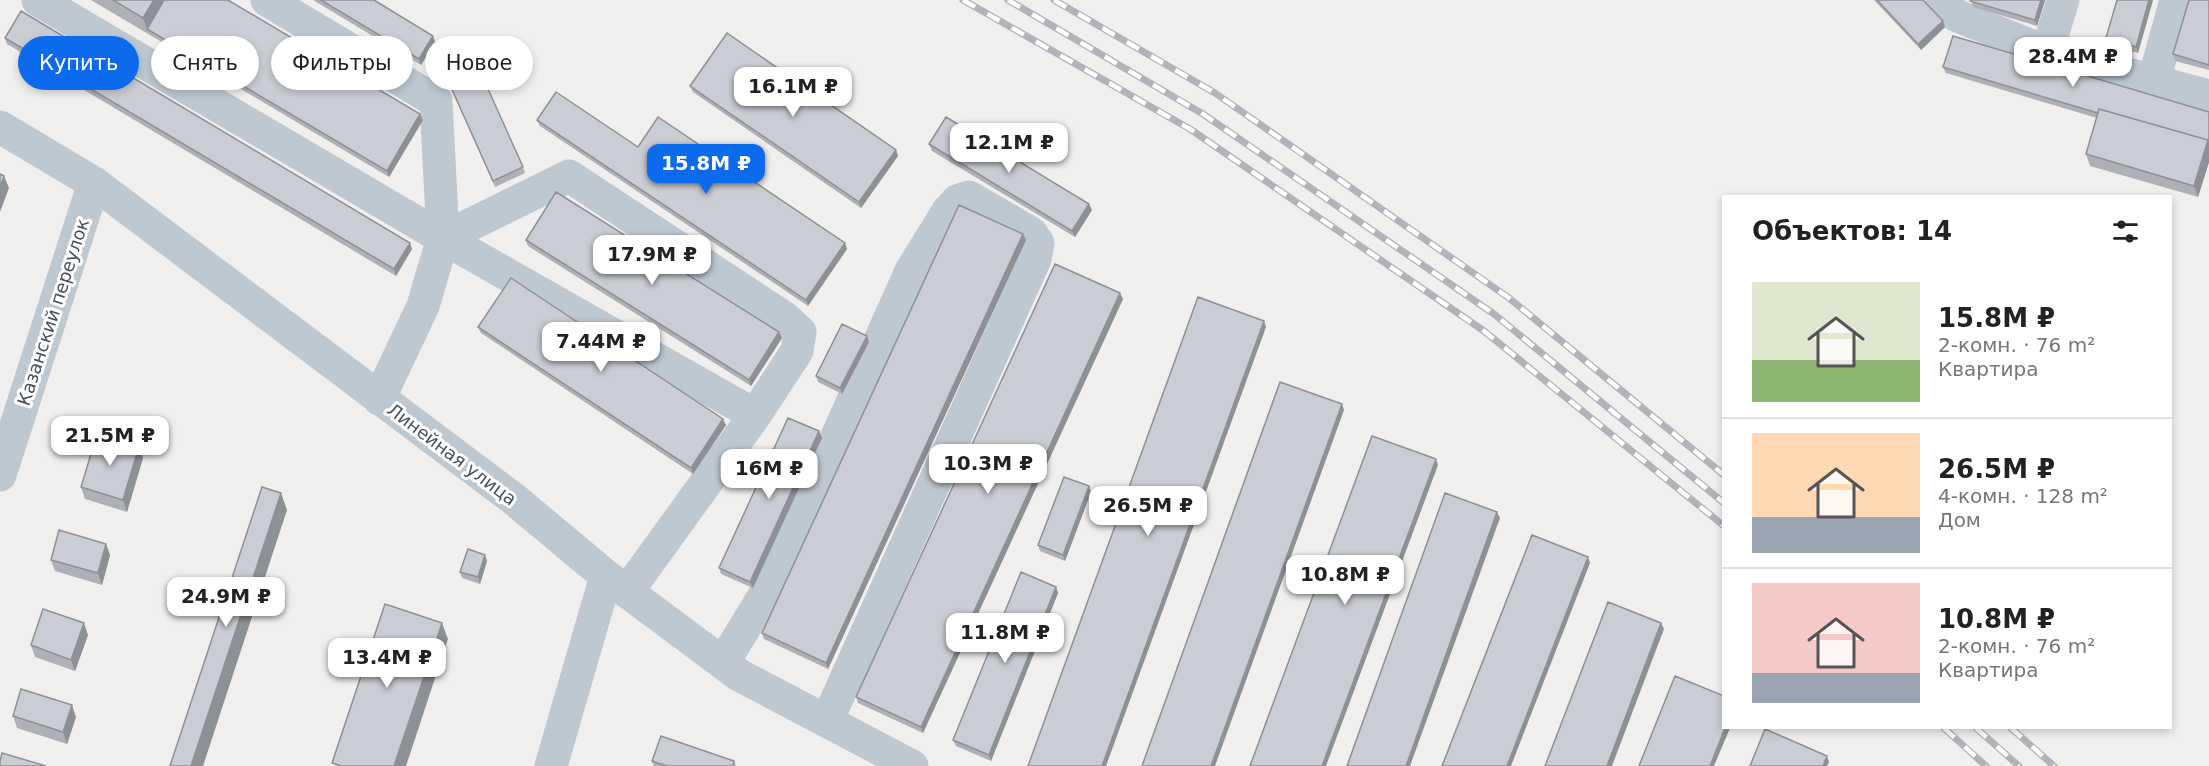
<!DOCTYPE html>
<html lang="ru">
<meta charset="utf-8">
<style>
:root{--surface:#fff;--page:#f2f2f2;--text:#222;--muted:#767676;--line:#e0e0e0;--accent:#0c6aed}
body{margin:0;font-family:"DejaVu Sans",sans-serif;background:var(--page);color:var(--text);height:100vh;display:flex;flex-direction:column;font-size:22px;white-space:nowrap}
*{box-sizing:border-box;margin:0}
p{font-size:20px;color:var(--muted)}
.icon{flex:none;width:33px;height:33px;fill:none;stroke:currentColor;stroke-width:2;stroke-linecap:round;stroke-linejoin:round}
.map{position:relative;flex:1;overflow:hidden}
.details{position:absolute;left:1722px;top:195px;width:450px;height:534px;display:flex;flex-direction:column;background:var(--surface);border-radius:0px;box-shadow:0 3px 9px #0003}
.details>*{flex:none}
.top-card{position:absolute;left:18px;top:36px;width:570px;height:54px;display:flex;gap:12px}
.price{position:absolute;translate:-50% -51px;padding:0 14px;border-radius:12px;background:#fff;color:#222;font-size:20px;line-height:39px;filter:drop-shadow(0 2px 3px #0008)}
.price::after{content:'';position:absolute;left:50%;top:36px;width:18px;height:14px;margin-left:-9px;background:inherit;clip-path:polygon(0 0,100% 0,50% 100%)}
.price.current{background:var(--accent);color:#fff}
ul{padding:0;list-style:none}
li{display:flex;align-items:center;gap:18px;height:150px;padding:0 30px}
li+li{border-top:2px solid var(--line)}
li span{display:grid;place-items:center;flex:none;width:168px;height:120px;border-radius:0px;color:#555}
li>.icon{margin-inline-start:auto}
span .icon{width:72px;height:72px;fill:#fffc;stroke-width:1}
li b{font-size:26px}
h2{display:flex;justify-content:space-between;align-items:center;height:72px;padding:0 30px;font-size:26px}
.chip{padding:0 21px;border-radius:27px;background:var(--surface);box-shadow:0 3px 9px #0003;font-size:21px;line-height:54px}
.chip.current{background:var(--accent);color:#fff}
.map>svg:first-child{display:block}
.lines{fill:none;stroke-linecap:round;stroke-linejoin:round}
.minor{stroke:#bdc8d1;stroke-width:33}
.rail-casing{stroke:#b0b3b9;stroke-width:7}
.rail{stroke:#fff;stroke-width:4.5;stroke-dasharray:14;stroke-linecap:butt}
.wall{fill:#aeb0b5}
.shaded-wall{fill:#8d9094}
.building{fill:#cacdd3;stroke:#8d9094;stroke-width:1.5}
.labels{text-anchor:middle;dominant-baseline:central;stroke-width:6;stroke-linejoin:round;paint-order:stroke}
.street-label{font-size:18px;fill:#45515d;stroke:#fff}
</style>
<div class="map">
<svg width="2209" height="766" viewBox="0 0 2209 766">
<rect width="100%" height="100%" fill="#f1eeee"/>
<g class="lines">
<path class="minor" d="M 38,0 L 443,238 L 755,415
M 267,0 L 436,101 L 443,238 L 423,306 L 379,399
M 1942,0 L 1955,15 L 2047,52 L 2209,96
M 2047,52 L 2063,0
M 2154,80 L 2176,0
M 0,127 L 94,183 L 515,500 L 606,576 L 739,675 L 912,766
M 443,238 L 569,176 L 785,318 L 800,332 L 797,351 L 755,415 L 627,592
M 0,475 L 94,183
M 723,663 L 770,586 L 911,271 L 948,211 L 957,201 L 969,197 L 1031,233 L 1038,243 L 1035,259 L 827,721
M 551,766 L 606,576"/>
<defs>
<path id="rail" d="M 963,0 L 1190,129 L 1484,331 L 1724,526
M 1008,0 L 1203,114 L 1494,314 L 1724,503
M 1054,0 L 1215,93 L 1509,298 L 1724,475
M 1944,728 L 1986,766
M 1976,728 L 2019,766
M 2011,728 L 2054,766"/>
</defs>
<use href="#rail" class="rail-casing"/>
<use href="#rail" class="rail"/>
</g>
<path class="wall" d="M 91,0 L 228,0 L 423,120 L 389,177 Z
M 313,0 L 374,0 L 433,36 L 435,42 L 421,65 Z
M 1874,0 L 1923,0 L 1945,27 L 1921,50 Z
M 1971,0 L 2045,0 L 2037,26 L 1973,7 Z
M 2117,0 L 2153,0 L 2138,53 L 2108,44 L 2106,38 Z
M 2209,0 L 2209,70 L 2175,61 L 2173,54 Z
M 5,38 L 412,249 L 396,276 L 7,44 Z
M 437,56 L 523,167 L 525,173 L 495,187 Z
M 1943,67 L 2209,112 L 2209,162 L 2198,197 L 2090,166 L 2086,154 L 2097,118 L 1946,73 Z
M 690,86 L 896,150 L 898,156 L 861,208 L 693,92 Z
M 537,120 L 638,147 L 847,249 L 808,306 L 540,126 Z
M 929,144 L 1092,210 L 1075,237 L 932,151 Z
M 1023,234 L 1026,240 L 828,669 L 764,639 L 762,633 Z
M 526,240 L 779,332 L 782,338 L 751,386 L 528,246 Z
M 1120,293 L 1123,299 L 923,733 L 858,703 L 856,697 Z
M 478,327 L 726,425 L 693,474 L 481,333 Z
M 869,342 L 842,394 L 818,382 L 816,376 Z
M 822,438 L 753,588 L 721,574 L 719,568 Z
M 143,458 L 127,512 L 85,499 L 81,487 Z
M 1089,486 L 1091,492 L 1065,561 L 1040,551 L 1038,545 Z
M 106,544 L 110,555 L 102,585 L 55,571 L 51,560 Z
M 487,561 L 480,584 L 462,578 L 460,572 Z
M 1056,587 L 1058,593 L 991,761 L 956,746 L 953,740 Z
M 88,635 L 75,671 L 35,657 L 31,645 Z
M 13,716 L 76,717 L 67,744 L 17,728 Z
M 652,761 L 734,761 L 736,766 L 654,766 Z"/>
<path class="shaded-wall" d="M 154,0 L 170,0 L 147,29 L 143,18 Z
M 2041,0 L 2045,0 L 2037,26 L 2035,20 Z
M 2149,0 L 2153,0 L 2138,53 L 2136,47 Z
M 1943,21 L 1945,27 L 1921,50 L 1918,44 Z
M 433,36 L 435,42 L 421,65 L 419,59 Z
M 420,114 L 423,120 L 389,177 L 387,171 Z
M 2208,140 L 2209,144 L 2209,162 L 2198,197 L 2194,186 Z
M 896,150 L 898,156 L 861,208 L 859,202 Z
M 4,176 L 9,188 L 0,212 L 0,188 Z
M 1089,204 L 1092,210 L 1075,237 L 1072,231 Z
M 1023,234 L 1026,240 L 828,669 L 826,663 Z
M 410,243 L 412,249 L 396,276 L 394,269 Z
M 845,243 L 847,249 L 808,306 L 806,300 Z
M 1120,293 L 1123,299 L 923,733 L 921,727 Z
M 1264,321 L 1266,327 L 1106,766 L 1102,766 Z
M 779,332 L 782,338 L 751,386 L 749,380 Z
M 867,336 L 869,342 L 842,394 L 840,388 Z
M 1342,404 L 1344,410 L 1215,766 L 1211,766 Z
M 723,419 L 726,425 L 693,474 L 691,468 Z
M 819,431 L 822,438 L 753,588 L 750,582 Z
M 139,446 L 143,458 L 127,512 L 123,500 Z
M 1436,459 L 1438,465 L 1326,766 L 1322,766 Z
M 1089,486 L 1091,492 L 1065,561 L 1063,555 Z
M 281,493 L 287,510 L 203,766 L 191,766 Z
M 1497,512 L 1500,518 L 1410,766 L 1406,766 Z
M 106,544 L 110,555 L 102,585 L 98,573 Z
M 485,555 L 487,561 L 480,584 L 478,577 Z
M 1588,557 L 1590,563 L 1511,766 L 1507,766 Z
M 1056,587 L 1058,593 L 991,761 L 989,755 Z
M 84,623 L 88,635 L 75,671 L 71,660 Z
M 442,623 L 448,639 L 406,766 L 394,766 Z
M 1661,623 L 1664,629 L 1612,766 L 1607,766 Z
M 72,705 L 76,717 L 67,744 L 63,732 Z
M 1725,728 L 1730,728 L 1714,766 L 1710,766 Z
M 1827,756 L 1829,762 L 1827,766 L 1823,766 Z"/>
<path class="building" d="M 113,0 L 154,0 L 143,18 Z
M 164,0 L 228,0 L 420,114 L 387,171 L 147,29 Z
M 321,0 L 374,0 L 433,36 L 419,59 Z
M 1877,0 L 1923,0 L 1943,21 L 1918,44 Z
M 1971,0 L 2041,0 L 2035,20 L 1970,1 Z
M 2117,0 L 2149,0 L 2136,47 L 2106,38 Z
M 2189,0 L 2209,0 L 2209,65 L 2173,54 Z
M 21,11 L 410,243 L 394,269 L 5,38 Z
M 727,33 L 896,150 L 859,202 L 690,86 Z
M 1953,36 L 2209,112 L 2209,144 L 2208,140 L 2099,109 L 2098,113 L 1943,67 Z
M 467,42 L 523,167 L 493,181 L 437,56 Z
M 556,92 L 638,147 L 658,117 L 845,243 L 806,300 L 537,120 Z
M 2099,109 L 2208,140 L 2194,186 L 2086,154 Z
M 946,117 L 1089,204 L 1072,231 L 929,144 Z
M 0,174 L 4,176 L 0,188 Z
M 556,192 L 779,332 L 749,380 L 526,240 Z
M 959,205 L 1023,234 L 826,663 L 762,633 Z
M 1055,264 L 1120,293 L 921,727 L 856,697 Z
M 511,278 L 723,419 L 691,468 L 478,327 Z
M 1198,297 L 1264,321 L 1102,766 L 1028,766 Z
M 842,324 L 867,336 L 840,388 L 816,376 Z
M 1280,382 L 1342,404 L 1211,766 L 1142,766 Z
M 788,418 L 819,431 L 750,582 L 719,568 Z
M 97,434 L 139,446 L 123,500 L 81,487 Z
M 1372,436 L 1436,459 L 1322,766 L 1250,766 Z
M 1064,477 L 1089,486 L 1063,555 L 1038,545 Z
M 262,487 L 281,493 L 191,766 L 170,766 Z
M 1445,493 L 1497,512 L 1406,766 L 1347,766 Z
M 59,530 L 106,544 L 98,573 L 51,560 Z
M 1532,535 L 1588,557 L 1507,766 L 1442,766 Z
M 468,549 L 485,555 L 478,577 L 460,572 Z
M 1021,572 L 1056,587 L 989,755 L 953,740 Z
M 1608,602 L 1661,623 L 1607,766 L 1545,766 Z
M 385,604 L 442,623 L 394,766 L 341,766 L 332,763 Z
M 43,609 L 84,623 L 71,660 L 31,645 Z
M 1675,676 L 1724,696 L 1724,728 L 1725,728 L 1710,766 L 1639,766 Z
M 21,689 L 72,705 L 63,732 L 13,716 Z
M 1765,729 L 1827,756 L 1823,766 L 1750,766 Z
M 661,736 L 734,761 L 733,766 L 667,766 L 652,761 Z
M 2,753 L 46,766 L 0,766 L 0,761 Z"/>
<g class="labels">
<g class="street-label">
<text transform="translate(53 312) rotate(-72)">Казанский переулок</text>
<text transform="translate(452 454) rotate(37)">Линейная улица</text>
</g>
</g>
</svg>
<b class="price" style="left:2073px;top:88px">28.4M ₽</b>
<b class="price" style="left:793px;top:118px">16.1M ₽</b>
<b class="price" style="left:1009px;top:174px">12.1M ₽</b>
<b class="price current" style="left:706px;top:195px">15.8M ₽</b>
<b class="price" style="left:652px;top:286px">17.9M ₽</b>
<b class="price" style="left:601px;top:373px">7.44M ₽</b>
<b class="price" style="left:110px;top:467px">21.5M ₽</b>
<b class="price" style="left:988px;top:495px">10.3M ₽</b>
<b class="price" style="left:769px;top:500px">16M ₽</b>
<b class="price" style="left:1148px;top:537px">26.5M ₽</b>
<b class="price" style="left:1345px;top:606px">10.8M ₽</b>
<b class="price" style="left:226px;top:628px">24.9M ₽</b>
<b class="price" style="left:1005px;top:664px">11.8M ₽</b>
<b class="price" style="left:387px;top:689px">13.4M ₽</b>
<div class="top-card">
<a class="chip current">Купить</a>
<a class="chip">Снять</a>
<a class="chip">Фильтры</a>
<a class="chip">Новое</a>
</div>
<section class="details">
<h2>Объектов: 14<svg class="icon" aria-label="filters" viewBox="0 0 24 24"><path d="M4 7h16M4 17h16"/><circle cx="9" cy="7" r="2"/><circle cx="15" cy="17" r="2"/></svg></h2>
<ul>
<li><span style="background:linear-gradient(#dfe7d0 65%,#8fb573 0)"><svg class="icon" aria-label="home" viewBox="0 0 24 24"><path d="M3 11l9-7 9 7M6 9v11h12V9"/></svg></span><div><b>15.8M ₽</b><p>2-комн. · 76 m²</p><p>Квартира</p></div></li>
<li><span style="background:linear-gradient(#ffd9b3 70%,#9aa5b1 0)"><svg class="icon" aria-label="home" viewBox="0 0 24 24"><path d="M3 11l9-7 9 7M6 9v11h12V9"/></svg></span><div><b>26.5M ₽</b><p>4-комн. · 128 m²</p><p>Дом</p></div></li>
<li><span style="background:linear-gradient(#f6c9c9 75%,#9aa5b1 0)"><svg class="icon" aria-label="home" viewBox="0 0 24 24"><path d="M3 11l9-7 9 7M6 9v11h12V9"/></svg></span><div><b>10.8M ₽</b><p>2-комн. · 76 m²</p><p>Квартира</p></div></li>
</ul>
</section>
</div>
